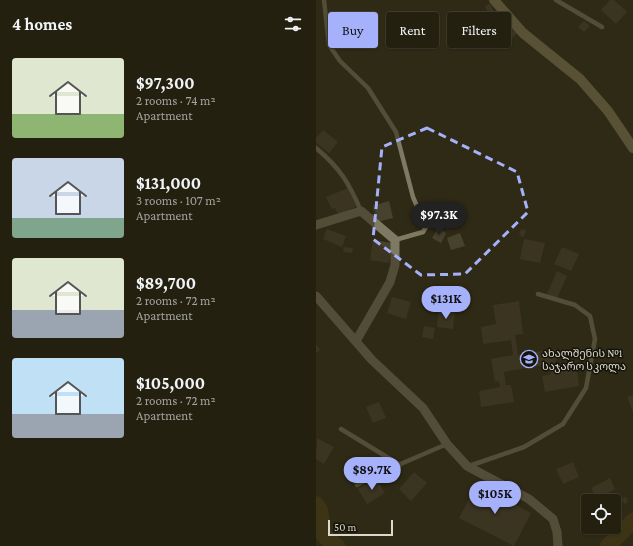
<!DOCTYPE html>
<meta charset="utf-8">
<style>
:root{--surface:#232010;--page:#2b2819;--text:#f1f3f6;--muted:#a3a39f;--line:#403e30;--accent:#a6b1fc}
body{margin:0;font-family:"Crimson Pro","Noto Sans Georgian",serif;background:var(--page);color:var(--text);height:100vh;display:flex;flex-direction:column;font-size:15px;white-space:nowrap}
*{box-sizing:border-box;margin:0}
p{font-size:13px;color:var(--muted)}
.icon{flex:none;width:22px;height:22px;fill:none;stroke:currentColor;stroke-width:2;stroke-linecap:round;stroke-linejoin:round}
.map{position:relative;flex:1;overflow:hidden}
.drawer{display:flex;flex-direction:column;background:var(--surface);width:316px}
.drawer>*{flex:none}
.banner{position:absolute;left:12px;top:12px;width:245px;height:36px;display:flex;gap:8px}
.buttons{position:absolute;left:265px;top:494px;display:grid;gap:8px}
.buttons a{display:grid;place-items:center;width:40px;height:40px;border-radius:4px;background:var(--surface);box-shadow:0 1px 3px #0004,0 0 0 1px var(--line);font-size:20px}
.scale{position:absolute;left:12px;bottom:10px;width:65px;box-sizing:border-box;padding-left:4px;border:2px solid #dbd8cc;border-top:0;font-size:11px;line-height:14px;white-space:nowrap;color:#dbd8cc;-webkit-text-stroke:3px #15130a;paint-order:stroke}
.price{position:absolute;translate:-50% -34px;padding:0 9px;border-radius:14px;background:var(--accent);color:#111;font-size:13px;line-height:26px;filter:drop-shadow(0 1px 2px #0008)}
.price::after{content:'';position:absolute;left:50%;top:24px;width:12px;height:9px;margin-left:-6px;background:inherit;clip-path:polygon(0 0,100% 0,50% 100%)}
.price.on{background:#222;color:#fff}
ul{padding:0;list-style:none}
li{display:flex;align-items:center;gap:12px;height:100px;padding:0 12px}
li span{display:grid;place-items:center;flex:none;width:112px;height:80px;border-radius:4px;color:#555}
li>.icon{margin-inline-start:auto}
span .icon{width:48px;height:48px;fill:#fffc;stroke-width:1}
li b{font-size:17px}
h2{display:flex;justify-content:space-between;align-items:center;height:48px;padding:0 12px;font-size:17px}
.chip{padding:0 14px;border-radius:4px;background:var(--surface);box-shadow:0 1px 3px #0004,0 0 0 1px var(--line);font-size:14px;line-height:36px}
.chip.on{background:var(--accent);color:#111}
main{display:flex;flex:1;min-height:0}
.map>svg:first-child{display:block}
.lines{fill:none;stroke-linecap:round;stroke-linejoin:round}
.river{stroke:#4c4215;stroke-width:16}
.building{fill:#47422d}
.lane{stroke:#7e7962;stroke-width:4.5}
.street{stroke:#7e7962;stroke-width:9}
.secondary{stroke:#8a825c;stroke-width:10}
.marked{fill:none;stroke:#a6b1fc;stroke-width:3;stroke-dasharray:8 5;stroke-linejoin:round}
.labels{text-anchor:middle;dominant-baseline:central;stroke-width:3;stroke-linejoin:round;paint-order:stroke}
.poi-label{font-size:11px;fill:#dbd8cc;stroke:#15130a;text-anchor:start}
</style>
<main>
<section class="drawer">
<h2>4 homes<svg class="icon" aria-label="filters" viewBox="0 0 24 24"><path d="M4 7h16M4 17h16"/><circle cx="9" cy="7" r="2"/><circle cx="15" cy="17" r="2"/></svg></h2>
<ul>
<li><span style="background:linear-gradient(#dfe7d0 70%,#8fb573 0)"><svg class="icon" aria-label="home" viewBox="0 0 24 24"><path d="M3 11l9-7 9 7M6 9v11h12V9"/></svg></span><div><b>$97,300</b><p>2 rooms · 74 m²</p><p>Apartment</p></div></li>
<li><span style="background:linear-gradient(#c9d6e8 75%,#7fa58c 0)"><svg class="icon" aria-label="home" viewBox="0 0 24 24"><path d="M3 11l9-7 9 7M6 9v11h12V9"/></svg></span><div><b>$131,000</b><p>3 rooms · 107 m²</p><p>Apartment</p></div></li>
<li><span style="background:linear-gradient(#dfe7d0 65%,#9aa5b1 0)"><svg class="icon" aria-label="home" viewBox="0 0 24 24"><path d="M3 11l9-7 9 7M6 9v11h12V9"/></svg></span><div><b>$89,700</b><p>2 rooms · 72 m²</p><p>Apartment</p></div></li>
<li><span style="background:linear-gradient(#bfe0f5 70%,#9aa5b1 0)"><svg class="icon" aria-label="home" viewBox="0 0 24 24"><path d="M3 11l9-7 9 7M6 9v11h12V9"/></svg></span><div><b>$105,000</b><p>2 rooms · 72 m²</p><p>Apartment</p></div></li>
</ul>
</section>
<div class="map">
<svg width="317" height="546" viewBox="0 0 317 546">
<rect width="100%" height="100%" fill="#2f2a16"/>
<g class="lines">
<path class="river" d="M 0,504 L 4,510 L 8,536 L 21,546
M 292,546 L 317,521"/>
</g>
<path class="building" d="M 294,0 L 298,0 L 311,12 L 300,24 L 285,10 Z
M 174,4 L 178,12 L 173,14 L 169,6 Z
M 185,17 L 202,32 L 192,43 L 175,29 Z
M 268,21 L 274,26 L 268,32 L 262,27 Z
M 7,130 L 22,142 L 13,153 L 0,143 L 0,138 Z
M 32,188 L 40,207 L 22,214 L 19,208 L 16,209 L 10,197 Z
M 73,201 L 77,218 L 61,222 L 56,206 Z
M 122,228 L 130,233 L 125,243 L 116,238 Z
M 11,229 L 30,236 L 26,247 L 7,239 Z
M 205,229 L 210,230 L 208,237 L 203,235 Z
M 144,233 L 149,246 L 135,250 L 131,238 Z
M 208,239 L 229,243 L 224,263 L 204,259 Z
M 57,240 L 76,243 L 73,263 L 54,260 Z
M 28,247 L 37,248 L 36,253 L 27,252 Z
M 246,247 L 263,254 L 255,271 L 238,264 Z
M 241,271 L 251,276 L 241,298 L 231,294 Z
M 76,297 L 95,302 L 90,319 L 71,313 Z
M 203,301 L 207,334 L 199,335 L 202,355 L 239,349 L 241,360 L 239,361 L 240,371 L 261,368 L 263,386 L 229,392 L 226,376 L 235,374 L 233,364 L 188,372 L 190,385 L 195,385 L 198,402 L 165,407 L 163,391 L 184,387 L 183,381 L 179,382 L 175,359 L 197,355 L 195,340 L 167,344 L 165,327 L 180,324 L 177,305 Z
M 123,310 L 139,312 L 137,329 L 121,327 Z
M 108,326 L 119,328 L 117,339 L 106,337 Z
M 0,344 L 4,350 L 0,353 Z
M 317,395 L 317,412 L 311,397 Z
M 63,402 L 70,418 L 57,423 L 50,407 Z
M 1,438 L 18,447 L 8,464 L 0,459 Z
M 257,462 L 263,477 L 247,484 L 240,469 Z
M 98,472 L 111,483 L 95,501 L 83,489 Z
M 60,478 L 69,493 L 51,504 L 42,489 Z
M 294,478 L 299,489 L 281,498 L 275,488 Z
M 161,484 L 215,513 L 198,546 L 143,518 Z
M 310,497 L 312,502 L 308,504 L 306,499 Z"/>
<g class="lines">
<path class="lane" d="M 8,0 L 13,45 L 24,61 L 52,88 L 80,132 L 97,197 L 110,227 L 107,232 L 79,240
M 240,0 L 286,27
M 0,148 C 24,168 33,183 45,211
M 25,429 L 84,465
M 153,466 L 208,447 L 247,424 L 270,388 L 279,339 L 274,316 L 259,305 L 222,294
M 41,485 L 59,475 L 131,444"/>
<path class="street" d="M 0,225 L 45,211 L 79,240 L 79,265 L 74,282 L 40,341
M 0,296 L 56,360 L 107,408 L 131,444 L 151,466 L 213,499 L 237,519 L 241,532 L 242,546"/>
<path class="secondary" d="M 178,0 L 207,33 L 264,79 L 292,111 L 317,148"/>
</g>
<path d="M0 0H317V546H0ZM 111,128 L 201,172 L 212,212 L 149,274 L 105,275 L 57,239 L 66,147 Z" fill="#2f2a16" fill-opacity=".55" fill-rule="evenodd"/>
<path class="marked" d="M 111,128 L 201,172 L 212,212 L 149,274 L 105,275 L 57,239 L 66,147 Z"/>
<defs>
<symbol id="school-ring" viewBox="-11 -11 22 22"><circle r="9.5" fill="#15130a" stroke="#a6b1fc" stroke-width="1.5"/><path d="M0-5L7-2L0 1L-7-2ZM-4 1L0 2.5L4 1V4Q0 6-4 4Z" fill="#a6b1fc"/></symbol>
</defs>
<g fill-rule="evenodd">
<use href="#school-ring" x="203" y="349" width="20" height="20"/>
</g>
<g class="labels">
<g class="poi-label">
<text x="226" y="353">ახალშენის №1<tspan x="226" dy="13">საჯარო სკოლა</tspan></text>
</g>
</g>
</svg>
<div class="buttons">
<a><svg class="icon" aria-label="locate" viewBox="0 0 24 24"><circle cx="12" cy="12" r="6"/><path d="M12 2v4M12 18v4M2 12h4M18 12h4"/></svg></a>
</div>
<div class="scale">50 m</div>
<b class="price on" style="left:123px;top:236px">$97.3K</b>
<b class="price" style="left:130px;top:320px">$131K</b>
<b class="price" style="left:56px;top:491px">$89.7K</b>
<b class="price" style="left:179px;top:515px">$105K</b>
<div class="banner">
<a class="chip on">Buy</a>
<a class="chip">Rent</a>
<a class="chip">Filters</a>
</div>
</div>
</main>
